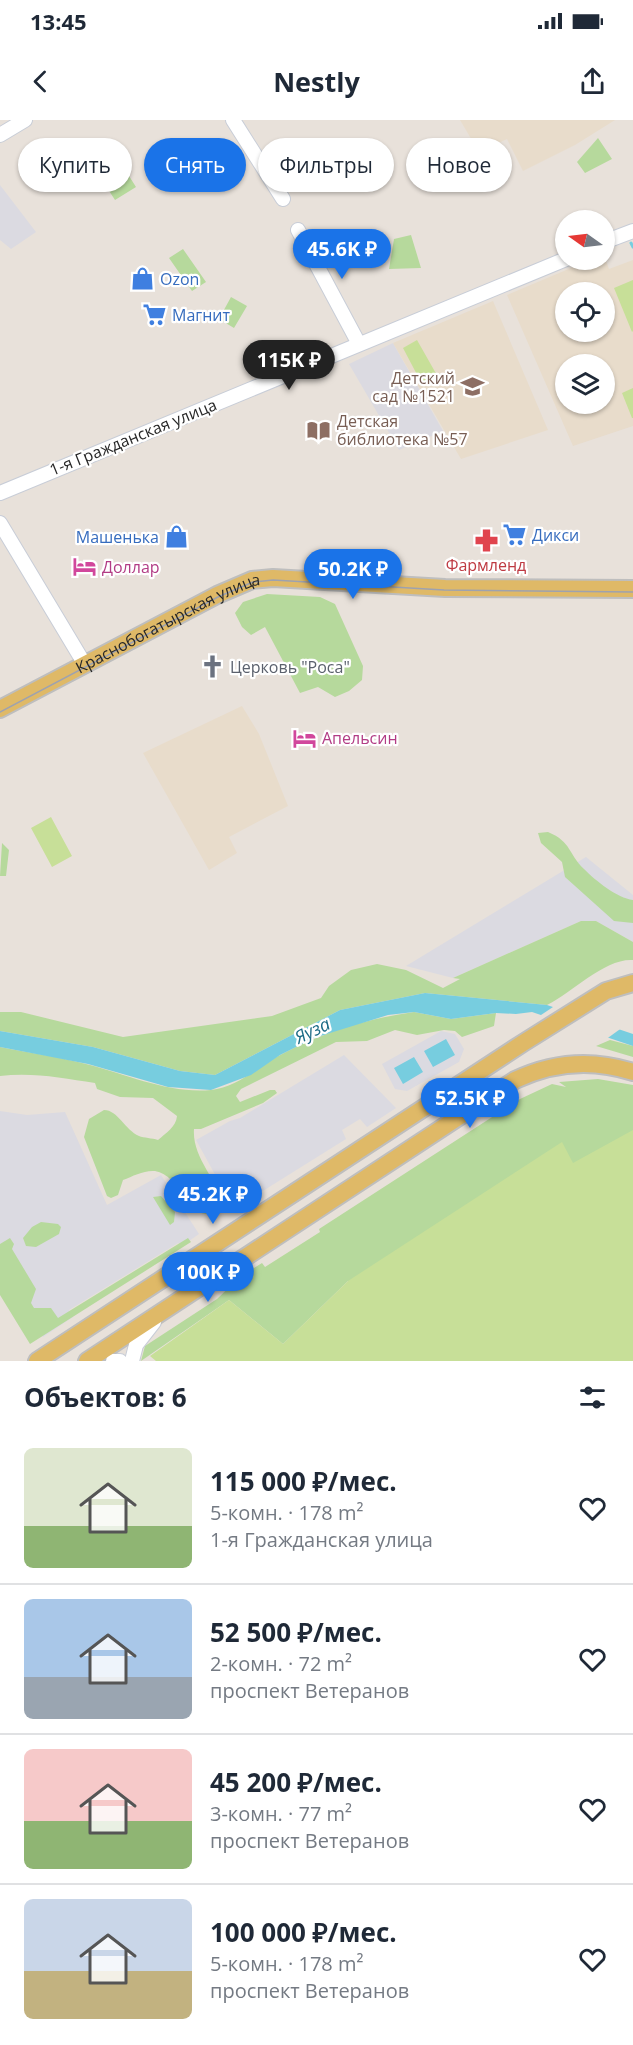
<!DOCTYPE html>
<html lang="ru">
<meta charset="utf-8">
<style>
:root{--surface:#fff;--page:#f2f2f3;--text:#1f2937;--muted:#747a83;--line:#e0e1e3;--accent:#1a73e8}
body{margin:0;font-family:"Open Sans",sans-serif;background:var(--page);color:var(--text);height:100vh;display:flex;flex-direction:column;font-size:22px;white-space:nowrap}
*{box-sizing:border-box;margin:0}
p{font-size:20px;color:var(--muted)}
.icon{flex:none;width:33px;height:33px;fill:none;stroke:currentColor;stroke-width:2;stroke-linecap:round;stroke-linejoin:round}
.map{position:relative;height:1241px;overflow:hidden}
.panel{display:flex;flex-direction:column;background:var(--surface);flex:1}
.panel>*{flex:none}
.guide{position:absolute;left:18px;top:18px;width:597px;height:54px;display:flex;gap:12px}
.needle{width:39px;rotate:284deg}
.buttons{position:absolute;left:555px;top:90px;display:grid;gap:12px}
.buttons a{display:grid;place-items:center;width:60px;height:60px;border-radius:50%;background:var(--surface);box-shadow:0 2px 4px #0004;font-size:30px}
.price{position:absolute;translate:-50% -51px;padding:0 14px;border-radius:21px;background:var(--accent);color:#fff;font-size:20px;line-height:39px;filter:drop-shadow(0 2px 3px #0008)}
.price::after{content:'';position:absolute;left:50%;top:36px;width:18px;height:14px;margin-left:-9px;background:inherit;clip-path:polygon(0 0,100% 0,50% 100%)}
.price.on{background:#222;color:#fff}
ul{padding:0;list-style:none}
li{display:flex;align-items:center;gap:18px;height:150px;padding:0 24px}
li+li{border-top:2px solid var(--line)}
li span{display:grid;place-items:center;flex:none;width:168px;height:120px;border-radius:9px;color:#555}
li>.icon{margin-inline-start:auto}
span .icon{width:72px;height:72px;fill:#fffc;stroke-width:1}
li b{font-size:26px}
h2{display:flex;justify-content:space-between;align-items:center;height:72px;padding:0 24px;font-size:26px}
.pill{padding:0 21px;border-radius:27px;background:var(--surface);box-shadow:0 2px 4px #0004;font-size:21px;line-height:54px}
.pill.on{background:var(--accent);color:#fff}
.status{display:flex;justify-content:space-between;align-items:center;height:42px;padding:0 30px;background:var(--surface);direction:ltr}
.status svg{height:16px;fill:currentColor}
header{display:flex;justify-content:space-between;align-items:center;height:78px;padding:0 24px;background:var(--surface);font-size:27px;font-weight:700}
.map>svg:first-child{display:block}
.industrial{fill:#dbdae1}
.education{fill:#e8dccb;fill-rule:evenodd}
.green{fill:#b6d99c}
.pitch{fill:#c7df98}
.water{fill:#77cddf}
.pier{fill:#e8e1da}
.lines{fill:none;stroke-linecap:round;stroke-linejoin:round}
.stream{stroke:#77cddf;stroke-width:3}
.minor-casing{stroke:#c8cdd7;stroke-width:16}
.major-casing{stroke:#bebebe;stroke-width:20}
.minor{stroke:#fff;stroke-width:14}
.major{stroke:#dfb967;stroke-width:16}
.tram{stroke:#9ea2af;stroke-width:1.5}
.labels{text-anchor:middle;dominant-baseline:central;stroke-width:4.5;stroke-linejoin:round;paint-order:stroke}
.shop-label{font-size:16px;fill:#366cbe;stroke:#fff;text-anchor:start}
.education-label{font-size:16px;fill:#785e54;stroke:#fff;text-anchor:end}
.street-label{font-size:16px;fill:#272727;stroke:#fff}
.health-label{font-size:16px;fill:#be3a42;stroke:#fff}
.hotel-label{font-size:16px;fill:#b23c85;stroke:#fff;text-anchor:start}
.worship-label{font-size:16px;fill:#5b616d;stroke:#fff;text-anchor:start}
.water-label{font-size:18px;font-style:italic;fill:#1c6b86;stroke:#fff}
</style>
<div class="status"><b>13:45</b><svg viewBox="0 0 49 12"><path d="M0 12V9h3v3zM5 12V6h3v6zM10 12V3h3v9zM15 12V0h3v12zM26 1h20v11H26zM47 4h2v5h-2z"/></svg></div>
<header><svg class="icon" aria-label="back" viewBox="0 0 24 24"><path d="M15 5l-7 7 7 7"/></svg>Nestly<svg class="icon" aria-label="share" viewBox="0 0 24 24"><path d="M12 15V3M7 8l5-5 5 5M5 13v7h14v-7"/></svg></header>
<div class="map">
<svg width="633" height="1241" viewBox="0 0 633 1241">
<rect width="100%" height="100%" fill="#e8e1da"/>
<path class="industrial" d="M 0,65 L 36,112 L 11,129 L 0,120 Z
M 393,223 L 443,311 L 399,330 L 349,244 Z
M 586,737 L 633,775 L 633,822 L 596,801 L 581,801 L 453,858 L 406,846 Z
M 441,911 L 455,914 L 464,929 L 459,942 L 407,971 L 395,969 L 382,944 Z
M 344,935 L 396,988 L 367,1007 L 360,999 L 342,1010 L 346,1019 L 234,1089 L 196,1020 L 230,1001 L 240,998 Z
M 0,991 L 27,995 L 65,992 L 107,1085 L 161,1055 L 199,1114 L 182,1126 L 178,1123 L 69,1190 L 73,1197 L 43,1217 L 2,1149 L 0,1150 Z"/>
<path class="education" d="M 460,0 L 615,0 L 575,25 L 523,51 L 507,19 L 479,32 Z
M 605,138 L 609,149 L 633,140 L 633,306 L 573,326 L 507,175 L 590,140 ZM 566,172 L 604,172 L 604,212 L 566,212 ZM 566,244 L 604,244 L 604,284 L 566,284 Z
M 493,181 L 548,310 L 461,339 L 393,223 Z
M 242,586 L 259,614 L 288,686 L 229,717 L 237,733 L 209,750 L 143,633 Z"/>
<path class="green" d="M 598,18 L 612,39 L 585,53 L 577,42 Z
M 112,29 L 136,67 L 115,80 L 91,43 Z
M 411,115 L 421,148 L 389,149 L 394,119 Z
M 183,129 L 206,162 L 192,171 L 169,138 Z
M 231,177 L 247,186 L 234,208 L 219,199 Z
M 267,474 L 320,477 L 335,484 L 363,546 L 362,560 L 349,571 L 335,577 L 318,567 L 300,573 L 265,507 L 251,515 L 242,507 L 235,493 L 243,482 Z
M 548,712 C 572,722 568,734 584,749 C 596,761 617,778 633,780 L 633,803 L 614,801 L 565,757 L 562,742 L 541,723 L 538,713 Z
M 2,723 L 9,730 L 6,756 L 0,756 Z
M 581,801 L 596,801 L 633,822 L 633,840 C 605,838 573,872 547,885 L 425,873 L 340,890 L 215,955 L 180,951 L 93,927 L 0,911 L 0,892 L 21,892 L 123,917 L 272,896 L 321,878 L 329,866 L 351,850 L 377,844 L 406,850 L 443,868 L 460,859 L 453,858 Z
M 414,892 L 451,899 L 496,893 L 494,906 L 462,917 L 455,911 L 444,910 L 417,915 L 395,910 L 367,921 L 336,922 L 241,969 L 236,976 L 240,982 L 270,970 L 275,970 L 277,973 L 263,983 L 201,1009 L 194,1009 C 192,1038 217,1058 223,1086 C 187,1114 187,1057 155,1051 C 144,1050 133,1056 123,1060 L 118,1075 L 111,1078 L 107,1076 L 84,1017 L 89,999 L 104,990 C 118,990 125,1010 139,1016 C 144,1018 152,1018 158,1020 C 166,1013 176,1007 177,996 L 153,978 L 120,977 L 97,969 L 95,963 C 63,958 32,952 0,956 L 0,927 C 30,933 61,937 90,945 C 128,955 170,974 211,970 C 238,967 260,945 284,933 C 324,912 369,898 414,892 Z
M 610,920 L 633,926 L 633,937 L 596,926 Z
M 598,959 L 633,965 L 633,1241 L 348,1161 L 283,1224 L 229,1180 L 141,1241 L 145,1226 L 217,1179 L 240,1157 L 262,1143 L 265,1147 L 320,1112 L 319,1109 L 520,979 L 552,964 L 566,967 L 559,962 Z
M 161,1076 L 175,1092 L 174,1102 L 170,1105 L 153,1077 Z
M 41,1102 L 58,1104 L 61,1107 L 59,1114 L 36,1127 L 26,1126 L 23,1118 L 32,1107 Z
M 10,1118 L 14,1124 L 12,1129 L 36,1169 L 31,1183 L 34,1188 L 51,1188 L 58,1198 L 188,1118 L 191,1122 L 30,1224 L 0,1175 L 0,1124 Z"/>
<path class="pitch" d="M 633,160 L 633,211 L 632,212 L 614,168 Z
M 417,220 L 438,257 L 423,266 L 403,228 Z
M 633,268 L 633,298 L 632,298 L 622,273 Z
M 51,697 L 72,736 L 52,747 L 31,708 Z
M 633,1010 L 633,1241 L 156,1241 L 150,1236 L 229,1180 L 283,1224 L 348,1161 L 562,1022 L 573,1043 Z"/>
<path class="water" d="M 425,873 L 547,885 L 633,914 L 633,926 L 532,892 L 516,894 L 496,893 L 451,899 L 414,892 L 388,895 L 314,918 L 280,935 L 251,955 L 211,970 L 168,967 L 88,944 L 0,927 L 0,911 L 93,927 L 180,951 L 215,955 L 340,890 Z
M 446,919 L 455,935 L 433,947 L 424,931 Z
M 414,937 L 423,952 L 403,964 L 394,948 Z"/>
<path class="pier" d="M 556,885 L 623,907 L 605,920 L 538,897 Z"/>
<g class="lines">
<path class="stream" d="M 631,123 L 633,127"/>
<defs>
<path id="minor" d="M 233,0 L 283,79
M 0,15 L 25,0
M 298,110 L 359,224
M 604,122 L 633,111
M 0,373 L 566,139
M 0,403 L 84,543
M 113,1241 L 120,1241
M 132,1241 L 136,1225 L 154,1202"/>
<g id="major">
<path id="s1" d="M 0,589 L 217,475 L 252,460 L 273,458 L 445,468 L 633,469"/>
<path d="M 37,1241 L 523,923 L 606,871 L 633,863"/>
<path d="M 87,1241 L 515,960 C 553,942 593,939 633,952"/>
</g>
</defs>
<use href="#minor" class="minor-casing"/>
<use href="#major" class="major-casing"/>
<use href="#minor" class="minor"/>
<use href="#major" class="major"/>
<path class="tram" d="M 0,592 L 218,477 L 253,462 L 273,460 L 444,470 L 633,472"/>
</g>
<defs>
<symbol id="shop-bare" viewBox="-9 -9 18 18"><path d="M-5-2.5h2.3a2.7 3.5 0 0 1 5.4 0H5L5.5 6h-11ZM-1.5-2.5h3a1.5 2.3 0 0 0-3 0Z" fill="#3f7fe0" stroke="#fff" stroke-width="2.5" paint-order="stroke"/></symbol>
<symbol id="supermarket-bare" viewBox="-9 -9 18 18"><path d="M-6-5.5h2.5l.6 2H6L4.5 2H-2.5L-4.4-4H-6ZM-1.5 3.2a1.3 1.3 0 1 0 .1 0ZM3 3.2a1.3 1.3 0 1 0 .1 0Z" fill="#3f7fe0" stroke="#fff" stroke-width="2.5" paint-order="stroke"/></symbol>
<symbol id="school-bare" viewBox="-9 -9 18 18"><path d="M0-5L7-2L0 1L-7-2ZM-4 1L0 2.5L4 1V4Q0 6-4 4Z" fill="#8d6e63" stroke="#fff" stroke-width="2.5" paint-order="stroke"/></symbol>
<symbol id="library-bare" viewBox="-9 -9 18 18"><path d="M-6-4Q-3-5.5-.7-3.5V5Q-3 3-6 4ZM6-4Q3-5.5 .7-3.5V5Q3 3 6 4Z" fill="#8d6e63" stroke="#fff" stroke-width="2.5" paint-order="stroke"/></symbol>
<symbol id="pharmacy-bare" viewBox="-9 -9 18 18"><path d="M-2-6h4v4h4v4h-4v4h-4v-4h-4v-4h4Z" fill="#e0444e" stroke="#fff" stroke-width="2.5" paint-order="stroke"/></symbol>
<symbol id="hotel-bare" viewBox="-9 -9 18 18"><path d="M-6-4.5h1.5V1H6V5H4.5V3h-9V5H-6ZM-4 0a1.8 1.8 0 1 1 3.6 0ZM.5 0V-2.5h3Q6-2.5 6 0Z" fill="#d1479c" stroke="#fff" stroke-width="2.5" paint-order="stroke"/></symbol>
<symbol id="church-bare" viewBox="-9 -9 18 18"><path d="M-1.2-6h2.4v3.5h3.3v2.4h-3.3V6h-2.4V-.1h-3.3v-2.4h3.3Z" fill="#6b7280" stroke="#fff" stroke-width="2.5" paint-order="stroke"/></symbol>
</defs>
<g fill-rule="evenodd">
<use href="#shop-bare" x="126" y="142" width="33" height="33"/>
<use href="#supermarket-bare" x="138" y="178" width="33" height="33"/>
<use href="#school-bare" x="456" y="250" width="33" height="33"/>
<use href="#library-bare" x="302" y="294" width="33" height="33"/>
<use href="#supermarket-bare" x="498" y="398" width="33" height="33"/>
<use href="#shop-bare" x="160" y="400" width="33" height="33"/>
<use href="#pharmacy-bare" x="470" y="404" width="33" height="33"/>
<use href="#hotel-bare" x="68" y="430" width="33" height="33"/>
<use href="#church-bare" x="196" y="530" width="33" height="33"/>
<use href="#hotel-bare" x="288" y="602" width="33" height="33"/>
</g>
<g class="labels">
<g class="shop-label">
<text x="160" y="159">Ozon</text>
<text x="172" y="195">Магнит</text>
<text x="532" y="415">Дикси</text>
<text x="159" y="417" text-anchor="end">Машенька</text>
</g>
<g class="education-label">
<text x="455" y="258">Детский<tspan x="455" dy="18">сад №1521</tspan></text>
<text x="337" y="301" text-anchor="start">Детская<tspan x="337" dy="18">библиотека №57</tspan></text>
</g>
<g class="street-label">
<text transform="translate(133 317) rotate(-22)">1-я Гражданская улица</text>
<text stroke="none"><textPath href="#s1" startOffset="189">Краснобогатырская улица</textPath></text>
</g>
<g class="health-label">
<text x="486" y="445">Фармленд</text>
</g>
<g class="hotel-label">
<text x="102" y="447">Доллар</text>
<text x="322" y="618">Апельсин</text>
</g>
<g class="worship-label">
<text x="230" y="547">Церковь "Роса"</text>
</g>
<g class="water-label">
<text transform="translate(312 910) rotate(-26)">Яуза</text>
</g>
</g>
</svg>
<div class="buttons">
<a><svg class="needle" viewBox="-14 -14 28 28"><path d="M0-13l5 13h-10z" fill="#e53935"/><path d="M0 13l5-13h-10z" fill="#747a83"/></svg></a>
<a><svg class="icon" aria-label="locate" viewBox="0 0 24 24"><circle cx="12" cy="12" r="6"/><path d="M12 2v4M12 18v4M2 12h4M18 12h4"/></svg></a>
<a><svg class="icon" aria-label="layers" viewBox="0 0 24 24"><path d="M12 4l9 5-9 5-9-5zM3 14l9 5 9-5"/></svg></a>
</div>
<b class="price" style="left:342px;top:160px">45.6K ₽</b>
<b class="price on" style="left:289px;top:271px">115K ₽</b>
<b class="price" style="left:353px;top:480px">50.2K ₽</b>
<b class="price" style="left:470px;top:1009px">52.5K ₽</b>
<b class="price" style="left:213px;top:1105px">45.2K ₽</b>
<b class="price" style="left:208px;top:1183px">100K ₽</b>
<div class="guide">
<a class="pill">Купить</a>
<a class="pill on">Снять</a>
<a class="pill">Фильтры</a>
<a class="pill">Новое</a>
</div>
</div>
<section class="panel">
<h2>Объектов: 6<svg class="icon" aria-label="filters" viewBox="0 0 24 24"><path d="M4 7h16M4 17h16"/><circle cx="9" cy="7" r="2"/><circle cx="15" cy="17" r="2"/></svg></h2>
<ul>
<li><span style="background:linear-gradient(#dfe7d0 65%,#8fb573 0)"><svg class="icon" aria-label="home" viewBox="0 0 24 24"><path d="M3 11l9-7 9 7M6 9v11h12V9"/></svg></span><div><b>115 000 ₽/мес.</b><p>5-комн. · 178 m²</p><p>1-я Гражданская улица</p></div><svg class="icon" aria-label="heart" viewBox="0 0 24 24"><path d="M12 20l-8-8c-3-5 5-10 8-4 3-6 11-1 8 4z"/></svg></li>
<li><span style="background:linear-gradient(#a9c7e8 65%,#9aa5b1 0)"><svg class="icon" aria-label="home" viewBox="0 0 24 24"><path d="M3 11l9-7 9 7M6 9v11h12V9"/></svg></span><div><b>52 500 ₽/мес.</b><p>2-комн. · 72 m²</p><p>проспект Ветеранов</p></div><svg class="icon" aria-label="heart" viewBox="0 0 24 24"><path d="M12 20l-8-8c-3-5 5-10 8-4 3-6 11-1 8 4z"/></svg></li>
<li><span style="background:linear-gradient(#f6c9c9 60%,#8fb573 0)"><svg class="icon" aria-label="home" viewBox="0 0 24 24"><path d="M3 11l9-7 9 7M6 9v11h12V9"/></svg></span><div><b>45 200 ₽/мес.</b><p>3-комн. · 77 m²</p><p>проспект Ветеранов</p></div><svg class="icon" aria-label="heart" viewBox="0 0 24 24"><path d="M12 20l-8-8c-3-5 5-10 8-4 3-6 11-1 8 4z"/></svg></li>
<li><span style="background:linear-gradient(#c9d6e8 60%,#c2b280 0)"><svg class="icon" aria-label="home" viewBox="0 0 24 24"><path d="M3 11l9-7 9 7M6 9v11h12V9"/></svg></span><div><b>100 000 ₽/мес.</b><p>5-комн. · 178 m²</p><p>проспект Ветеранов</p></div><svg class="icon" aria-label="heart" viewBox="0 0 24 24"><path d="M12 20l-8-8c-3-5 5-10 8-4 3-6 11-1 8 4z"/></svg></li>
</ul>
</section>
